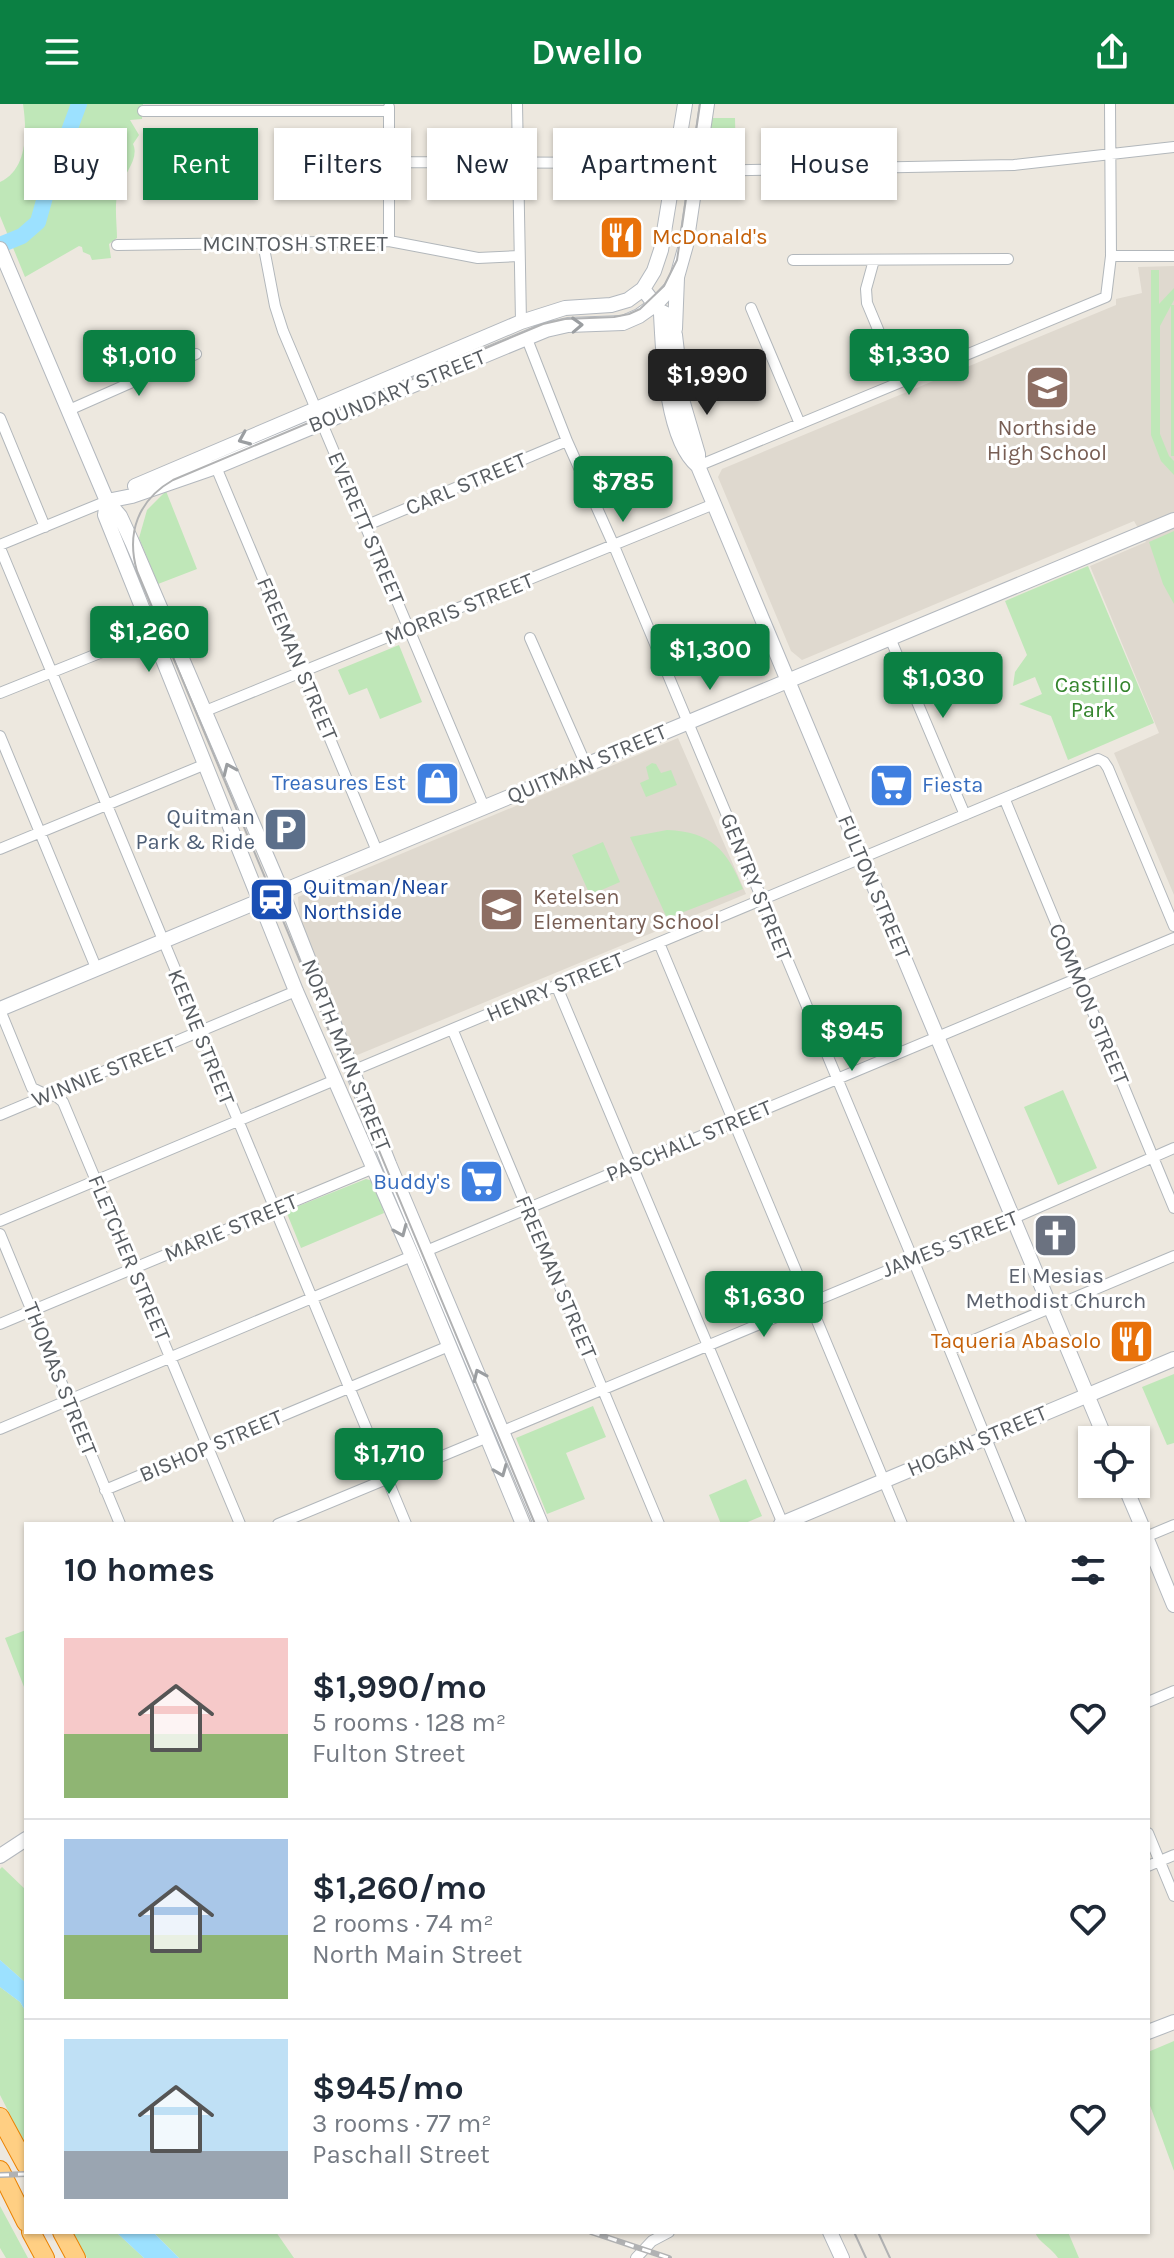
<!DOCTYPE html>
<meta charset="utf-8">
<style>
:root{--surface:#fff;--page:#f2f2f3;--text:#1f2937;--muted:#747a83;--line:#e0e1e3;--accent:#0b8043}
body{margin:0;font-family:Karla,sans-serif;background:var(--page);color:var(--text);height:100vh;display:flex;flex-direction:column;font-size:30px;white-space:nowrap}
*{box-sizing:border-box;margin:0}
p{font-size:26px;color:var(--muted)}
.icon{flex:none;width:44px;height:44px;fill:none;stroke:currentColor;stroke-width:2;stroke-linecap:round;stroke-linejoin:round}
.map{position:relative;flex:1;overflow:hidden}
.drawer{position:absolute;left:24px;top:1418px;width:1126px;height:712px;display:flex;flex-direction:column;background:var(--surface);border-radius:0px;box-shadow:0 2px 6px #0004}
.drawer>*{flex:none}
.banner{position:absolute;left:24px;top:24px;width:1126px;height:72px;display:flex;gap:16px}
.buttons{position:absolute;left:1078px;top:1322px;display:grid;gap:16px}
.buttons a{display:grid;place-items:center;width:72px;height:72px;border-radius:0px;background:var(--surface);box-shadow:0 2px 6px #0004;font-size:40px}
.price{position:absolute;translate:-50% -68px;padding:0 18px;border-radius:8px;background:var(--accent);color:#fff;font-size:26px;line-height:52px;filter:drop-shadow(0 2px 4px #0008)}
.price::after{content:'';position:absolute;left:50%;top:48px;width:24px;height:18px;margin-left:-12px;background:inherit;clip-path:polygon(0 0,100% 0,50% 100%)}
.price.on{background:#222;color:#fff}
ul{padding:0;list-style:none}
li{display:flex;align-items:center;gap:24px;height:200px;padding:0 40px}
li+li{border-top:2px solid var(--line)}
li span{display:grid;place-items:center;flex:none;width:224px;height:160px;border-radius:0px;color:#555}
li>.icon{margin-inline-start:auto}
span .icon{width:96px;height:96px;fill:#fffc;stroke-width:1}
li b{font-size:34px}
h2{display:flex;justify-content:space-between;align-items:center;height:96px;padding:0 40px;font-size:34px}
.tag{padding:0 28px;border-radius:0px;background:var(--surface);box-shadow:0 2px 6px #0004;font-size:28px;line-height:72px}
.tag.on{background:var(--accent);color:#fff}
header{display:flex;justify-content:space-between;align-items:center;height:104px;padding:0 40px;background:var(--accent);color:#fff;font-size:36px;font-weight:600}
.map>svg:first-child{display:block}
.education{fill:#dfd9cf}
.green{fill:#bfe7b8}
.water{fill:#9ce1ff}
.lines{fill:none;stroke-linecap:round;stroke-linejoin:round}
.river{stroke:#9ce1ff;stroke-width:16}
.street-casing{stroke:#b2b7bb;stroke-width:12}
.secondary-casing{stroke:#b3b8be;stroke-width:16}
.highway-casing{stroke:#eb8200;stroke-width:20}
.street{stroke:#fff;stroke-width:10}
.secondary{stroke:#fff;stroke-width:14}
.highway{stroke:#ffcf83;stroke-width:18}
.tram{stroke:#b1b2b3;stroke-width:2}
.rail-casing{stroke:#b1b2b3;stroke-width:6}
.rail{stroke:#fff;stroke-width:3;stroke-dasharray:9;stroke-linecap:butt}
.oneway{stroke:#9b9ea1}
.labels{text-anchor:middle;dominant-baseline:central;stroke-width:6;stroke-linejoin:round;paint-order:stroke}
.food-label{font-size:22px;fill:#c56008;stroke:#fff;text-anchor:start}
.street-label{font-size:22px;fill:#585d62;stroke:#fff}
.education-label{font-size:22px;fill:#785e54;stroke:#fff}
.park-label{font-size:22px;fill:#34842d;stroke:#fff}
.shop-label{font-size:22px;fill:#366cbe;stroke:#fff;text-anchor:end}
.service-label{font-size:22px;fill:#4e5e75;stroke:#fff;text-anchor:end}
.transit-label{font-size:22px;fill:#164399;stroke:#fff;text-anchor:start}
.worship-label{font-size:22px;fill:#5b616d;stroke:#fff}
</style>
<header><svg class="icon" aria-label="menu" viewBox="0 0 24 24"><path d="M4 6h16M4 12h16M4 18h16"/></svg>Dwello<svg class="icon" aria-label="share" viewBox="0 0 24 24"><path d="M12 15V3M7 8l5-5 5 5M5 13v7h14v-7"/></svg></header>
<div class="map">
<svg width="1174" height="2154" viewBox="0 0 1174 2154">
<rect width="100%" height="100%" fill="#ede8df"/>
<path class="education" d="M 1174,162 L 1174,791 L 1114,649 L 1159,629 L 1090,462 L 1146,438 L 1134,417 L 802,556 L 791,547 L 718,373 L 722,365 L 1116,201 L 1116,195 L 1142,189 L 1138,163 Z
M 678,634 L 746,790 L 355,952 L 300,820 L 298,793 Z"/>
<path class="green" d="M 23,0 L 143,0 L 142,15 L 130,16 L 139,31 L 133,40 C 140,55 123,71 118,87 C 114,101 117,120 117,134 L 109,140 L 111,154 L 92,156 L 90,151 L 83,148 L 82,143 L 79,142 L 25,173 L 0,112 L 0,78 C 28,65 27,27 23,0 Z
M 711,14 L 735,14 L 736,57 L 710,58 L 705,51 Z
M 1151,166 L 1159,166 L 1159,200 L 1174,184 L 1174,196 L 1160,222 L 1160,330 L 1169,352 L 1174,357 L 1174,371 L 1161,357 L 1151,331 Z
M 1171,201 L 1174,201 L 1174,352 L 1171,352 Z
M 166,387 L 197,465 L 158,480 L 139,434 L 147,406 Z
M 1174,427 L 1174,500 L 1163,480 L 1149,438 Z
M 1088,462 L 1154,619 L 1068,656 L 1051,612 L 1019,600 L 1042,590 L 1035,573 L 1013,582 L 1015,568 L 1027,551 L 1005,497 Z
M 399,541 L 422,598 L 380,615 L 367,584 L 349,591 L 338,566 Z
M 652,659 L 656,660 L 661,669 L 671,666 L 677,681 L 646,693 L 640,679 L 649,675 L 646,663 Z
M 667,726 C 712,728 727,746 743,785 L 668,814 L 666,812 L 630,733 Z
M 603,738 L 620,778 L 590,791 L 572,751 Z
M 1063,986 L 1097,1064 L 1058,1081 L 1024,1003 Z
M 366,1075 L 373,1077 L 375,1089 L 378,1089 L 384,1109 L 301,1144 L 286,1107 Z
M 1174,1270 L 1174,1339 L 1167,1341 L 1142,1283 Z
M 593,1302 L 606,1333 L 566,1349 L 585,1395 L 547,1410 L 516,1334 Z
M 746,1375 L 762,1412 L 743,1420 L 721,1420 L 709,1391 Z
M 26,1526 L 26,1588 L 5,1534 Z
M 2,1763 L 26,1786 L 26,1879 L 0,1856 L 0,1765 Z
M 0,1883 L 20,1898 L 26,1908 L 26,2042 L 0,1991 Z
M 1174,1937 L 1174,2067 L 1148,1996 L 1148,1948 Z
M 0,2102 L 28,2154 L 6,2154 L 0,2144 Z
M 73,2128 L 116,2128 L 144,2154 L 87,2154 Z
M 153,2128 L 276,2128 L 294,2154 L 179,2154 Z
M 1035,2128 L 1068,2128 L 1079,2154 L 1058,2154 C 1052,2144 1038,2138 1035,2128 Z"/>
<path class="water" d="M 0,1856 L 26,1879 L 26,1908 L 20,1898 L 0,1883 Z
M 116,2128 L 153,2128 L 179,2154 L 144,2154 Z"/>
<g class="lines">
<path class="river" d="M 0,141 L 22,132 L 38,118 L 47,86 L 79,0"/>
<defs>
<path id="street" d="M 517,0 L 521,218
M 143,7 L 389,7
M 390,58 L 675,59
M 697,67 L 1014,61 L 1174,43
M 389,137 L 389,3
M 263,139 L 275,202 L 283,227 L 484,703
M 117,141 L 389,137 L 478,154 L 519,152
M 1111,152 L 1174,152
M 793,156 L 1008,155
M 874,156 L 866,185 L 867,199 L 900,278
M 751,204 L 800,320
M 527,235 L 567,337 L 614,442 L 909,1146 L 1021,1420
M 69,306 L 196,250
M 0,314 L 45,423
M 698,362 L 1106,193 L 1111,152 L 1110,0
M 216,363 L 377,747
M 365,422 L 567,337
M 0,441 L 107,397
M 0,444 L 406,1420
M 530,534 L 586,661
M 890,534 L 965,711
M 0,589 L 152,528
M 203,608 L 714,400
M 0,632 L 97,866
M 1005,696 L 1174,1104
M 0,745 L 206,660
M 659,839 L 902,1420
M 557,883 L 783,1420
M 0,906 L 32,984 L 47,991 L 56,992 L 63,998 L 240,1420
M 453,927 L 659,1420
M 352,967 L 1098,655 L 1104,658 L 1108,664 L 1174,822
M 0,1011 L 296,887
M 0,1117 L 335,976
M 0,1130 L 120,1420
M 426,1147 L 1174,834
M 0,1220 L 374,1064
M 950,1246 L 1174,1152
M 0,1325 L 412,1152
M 503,1327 L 1014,1114 L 1174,1044
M 105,1386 L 449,1242
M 278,1420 L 488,1333
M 1148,1432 L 1174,1421
M 1148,1598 L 1174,1587
M 1148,1729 L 1174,1792
M 1148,1762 L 1174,1751
M 636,2154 L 652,2137 L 669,2128"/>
<path id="secondary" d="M 0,145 L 107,397 L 120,412 L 132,438 L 282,788 L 389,1060 L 541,1420
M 643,185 L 660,207 L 668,211 L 675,231 L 683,299 L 698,350 L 698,362 L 1106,1336
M 661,210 C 663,249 666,336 698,362
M 675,225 L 677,174
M 135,382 L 521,218 L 565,204 L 611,201 L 628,196 L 643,185 L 654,167 L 661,146 L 685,0
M 107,397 L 105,411 L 296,887 L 412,1152 L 523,1420
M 107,397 L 132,392 L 216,363 L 546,226 L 568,221 L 623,219 L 639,212 L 656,200 L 671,184 L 677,173 L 686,141 L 707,0
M 0,905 L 1174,416
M 1124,1380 L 1141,1420
M 781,1420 L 1174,1255
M 1148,1438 L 1174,1501
M 0,1752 L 26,1735
M 1148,1928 L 1174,1918
M 830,2128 L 842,2154"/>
<path id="highway" d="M 0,2013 L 26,2061
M 0,2066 L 26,2118
M 31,2128 L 45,2154
M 62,2128 L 76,2154"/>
</defs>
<use href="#street" class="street-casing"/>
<use href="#secondary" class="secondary-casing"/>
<use href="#highway" class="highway-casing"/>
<use href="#street" class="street"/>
<use href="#secondary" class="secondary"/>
<use href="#highway" class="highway"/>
<path class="tram" d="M 535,1420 L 137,467 C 126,429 138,396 173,376 L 543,220 L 565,215 L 614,213 L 629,210 L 640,205 L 664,182 L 677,156 L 700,0
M 854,2128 L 866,2154
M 878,2128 L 890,2154"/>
<defs>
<path id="rail" d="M 0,2071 L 26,2070
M 591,2128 L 669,2154"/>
</defs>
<use href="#rail" class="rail-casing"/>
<use href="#rail" class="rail"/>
</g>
<defs><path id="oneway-chevron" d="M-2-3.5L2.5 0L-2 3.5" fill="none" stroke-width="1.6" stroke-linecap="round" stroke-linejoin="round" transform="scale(2)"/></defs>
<g class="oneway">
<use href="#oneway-chevron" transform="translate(577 221) rotate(-2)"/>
<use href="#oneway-chevron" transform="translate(244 335) rotate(157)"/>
<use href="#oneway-chevron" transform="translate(229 665) rotate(-114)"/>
<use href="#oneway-chevron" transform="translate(401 1127) rotate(67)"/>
<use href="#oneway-chevron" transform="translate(479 1271) rotate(-114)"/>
<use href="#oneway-chevron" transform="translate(501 1367) rotate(68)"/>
</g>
<defs>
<symbol id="restaurant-square" viewBox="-11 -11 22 22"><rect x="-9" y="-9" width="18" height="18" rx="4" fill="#e8710a" stroke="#fff"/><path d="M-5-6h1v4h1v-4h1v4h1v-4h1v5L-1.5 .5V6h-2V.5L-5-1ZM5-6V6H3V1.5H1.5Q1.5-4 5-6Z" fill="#fff"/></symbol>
<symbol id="school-square" viewBox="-11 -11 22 22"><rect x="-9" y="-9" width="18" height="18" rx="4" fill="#8d6e63" stroke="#fff"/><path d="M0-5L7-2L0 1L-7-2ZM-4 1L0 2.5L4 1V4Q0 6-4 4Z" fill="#fff"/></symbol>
<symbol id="shop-square" viewBox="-11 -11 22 22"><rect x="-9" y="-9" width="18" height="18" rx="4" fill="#3f7fe0" stroke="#fff"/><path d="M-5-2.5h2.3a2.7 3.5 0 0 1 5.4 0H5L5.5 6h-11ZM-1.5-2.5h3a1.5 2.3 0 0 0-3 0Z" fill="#fff"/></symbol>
<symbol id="supermarket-square" viewBox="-11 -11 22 22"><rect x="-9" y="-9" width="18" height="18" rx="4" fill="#3f7fe0" stroke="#fff"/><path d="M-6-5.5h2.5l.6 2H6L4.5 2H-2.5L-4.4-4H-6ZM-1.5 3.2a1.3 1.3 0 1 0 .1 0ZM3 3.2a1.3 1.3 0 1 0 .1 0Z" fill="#fff"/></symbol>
<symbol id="parking-square" viewBox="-11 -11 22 22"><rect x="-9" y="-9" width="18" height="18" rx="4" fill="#5c6f8a" stroke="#fff"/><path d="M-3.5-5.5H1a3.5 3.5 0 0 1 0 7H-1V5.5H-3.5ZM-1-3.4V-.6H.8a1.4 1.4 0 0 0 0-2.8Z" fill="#fff"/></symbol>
<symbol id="station-square" viewBox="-11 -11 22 22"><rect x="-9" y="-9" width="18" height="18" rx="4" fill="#1a4fb4" stroke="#fff"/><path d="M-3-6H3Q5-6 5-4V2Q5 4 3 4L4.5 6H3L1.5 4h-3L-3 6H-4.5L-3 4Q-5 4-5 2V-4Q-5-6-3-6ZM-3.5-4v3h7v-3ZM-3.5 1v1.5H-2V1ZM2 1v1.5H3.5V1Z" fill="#fff"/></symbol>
<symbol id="church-square" viewBox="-11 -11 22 22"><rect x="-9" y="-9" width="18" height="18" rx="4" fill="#6b7280" stroke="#fff"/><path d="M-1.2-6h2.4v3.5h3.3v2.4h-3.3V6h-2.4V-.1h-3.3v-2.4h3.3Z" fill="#fff"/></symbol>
</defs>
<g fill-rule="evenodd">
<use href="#restaurant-square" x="596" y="108" width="51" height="51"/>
<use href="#school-square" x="1022" y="258" width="51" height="51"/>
<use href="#shop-square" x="412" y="654" width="51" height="51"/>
<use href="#supermarket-square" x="866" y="656" width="51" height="51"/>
<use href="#parking-square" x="260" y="700" width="51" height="51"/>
<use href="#station-square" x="246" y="770" width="51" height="51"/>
<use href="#school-square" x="476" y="780" width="51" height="51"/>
<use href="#supermarket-square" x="456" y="1052" width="51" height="51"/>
<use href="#church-square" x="1030" y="1106" width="51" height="51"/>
<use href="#restaurant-square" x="1106" y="1212" width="51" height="51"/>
</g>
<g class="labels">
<g class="food-label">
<text x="652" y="133">McDonald's</text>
<text x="1101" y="1237" text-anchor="end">Taqueria Abasolo</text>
</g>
<g class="street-label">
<text x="295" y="140">MCINTOSH STREET</text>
<text transform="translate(397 287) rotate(-22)">BOUNDARY STREET</text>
<text transform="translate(466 380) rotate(-23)">CARL STREET</text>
<text transform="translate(366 424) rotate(67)">EVERETT STREET</text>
<text transform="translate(459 505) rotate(-22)">MORRIS STREET</text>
<text transform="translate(297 555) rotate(67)">FREEMAN STREET</text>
<text transform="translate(587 660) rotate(-23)">QUITMAN STREET</text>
<text transform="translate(756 783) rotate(68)">GENTRY STREET</text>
<text transform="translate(874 783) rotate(67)">FULTON STREET</text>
<text transform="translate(555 883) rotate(-23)">HENRY STREET</text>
<text transform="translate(1089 900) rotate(67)">COMMON STREET</text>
<text transform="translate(201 933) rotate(68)">KEENE STREET</text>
<text transform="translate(346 951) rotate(68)">NORTH MAIN STREET</text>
<text transform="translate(104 968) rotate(-22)">WINNIE STREET</text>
<text transform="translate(689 1037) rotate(-23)">PASCHALL STREET</text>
<text transform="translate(231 1124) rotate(-23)">MARIE STREET</text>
<text transform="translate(950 1140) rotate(-22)">JAMES STREET</text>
<text transform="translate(129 1154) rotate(67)">FLETCHER STREET</text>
<text transform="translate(556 1173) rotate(67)">FREEMAN STREET</text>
<text transform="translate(60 1275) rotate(68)">THOMAS STREET</text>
<text transform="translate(977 1337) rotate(-23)">HOGAN STREET</text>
<text transform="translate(211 1342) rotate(-23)">BISHOP STREET</text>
</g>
<g class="education-label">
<text x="1047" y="324">Northside<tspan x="1047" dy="25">High School</tspan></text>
<text x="533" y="793" text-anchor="start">Ketelsen<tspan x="533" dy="25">Elementary School</tspan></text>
</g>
<g class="park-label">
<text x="1093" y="581">Castillo<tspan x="1093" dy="25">Park</tspan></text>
</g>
<g class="shop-label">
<text x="406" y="679">Treasures Est</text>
<text x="922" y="681" text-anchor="start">Fiesta</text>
<text x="451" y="1078">Buddy's</text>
</g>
<g class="service-label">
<text x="255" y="713">Quitman<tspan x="255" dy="25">Park &amp; Ride</tspan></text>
</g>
<g class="transit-label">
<text x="303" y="783">Quitman/Near<tspan x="303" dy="25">Northside</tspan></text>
</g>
<g class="worship-label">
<text x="1056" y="1172">El Mesias<tspan x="1056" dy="25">Methodist Church</tspan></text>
</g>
</g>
</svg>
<div class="buttons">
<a><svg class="icon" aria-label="locate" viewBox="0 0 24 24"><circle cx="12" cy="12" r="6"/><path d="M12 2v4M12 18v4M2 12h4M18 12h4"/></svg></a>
</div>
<b class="price" style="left:909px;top:293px">$1,330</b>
<b class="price" style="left:139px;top:294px">$1,010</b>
<b class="price on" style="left:707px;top:313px">$1,990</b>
<b class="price" style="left:623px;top:420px">$785</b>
<b class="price" style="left:149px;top:570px">$1,260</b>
<b class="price" style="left:710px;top:588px">$1,300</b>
<b class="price" style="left:943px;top:616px">$1,030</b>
<b class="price" style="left:852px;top:969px">$945</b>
<b class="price" style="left:764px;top:1235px">$1,630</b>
<b class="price" style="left:389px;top:1392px">$1,710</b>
<div class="banner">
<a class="tag">Buy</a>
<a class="tag on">Rent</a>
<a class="tag">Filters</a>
<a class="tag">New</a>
<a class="tag">Apartment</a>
<a class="tag">House</a>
</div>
<section class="drawer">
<h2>10 homes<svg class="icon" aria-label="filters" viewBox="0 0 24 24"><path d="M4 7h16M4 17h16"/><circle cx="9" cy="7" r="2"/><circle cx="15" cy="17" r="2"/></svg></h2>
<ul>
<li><span style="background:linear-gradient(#f6c9c9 60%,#8fb573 0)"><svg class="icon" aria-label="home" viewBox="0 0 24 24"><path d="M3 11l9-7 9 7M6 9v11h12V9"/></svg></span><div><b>$1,990/mo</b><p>5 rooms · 128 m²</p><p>Fulton Street</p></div><svg class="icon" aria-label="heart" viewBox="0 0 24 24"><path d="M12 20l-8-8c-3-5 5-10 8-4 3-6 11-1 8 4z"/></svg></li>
<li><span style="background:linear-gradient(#a9c7e8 60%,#8fb573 0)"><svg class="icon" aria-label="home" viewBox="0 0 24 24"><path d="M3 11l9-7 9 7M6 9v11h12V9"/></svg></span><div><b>$1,260/mo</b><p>2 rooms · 74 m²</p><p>North Main Street</p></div><svg class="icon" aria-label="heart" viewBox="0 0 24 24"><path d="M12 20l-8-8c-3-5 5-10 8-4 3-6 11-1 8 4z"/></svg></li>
<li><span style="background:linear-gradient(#bfe0f5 70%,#9aa5b1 0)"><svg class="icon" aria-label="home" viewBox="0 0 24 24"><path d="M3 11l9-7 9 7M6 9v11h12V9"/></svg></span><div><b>$945/mo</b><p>3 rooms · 77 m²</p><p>Paschall Street</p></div><svg class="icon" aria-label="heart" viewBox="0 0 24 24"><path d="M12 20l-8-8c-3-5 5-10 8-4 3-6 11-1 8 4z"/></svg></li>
</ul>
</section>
</div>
